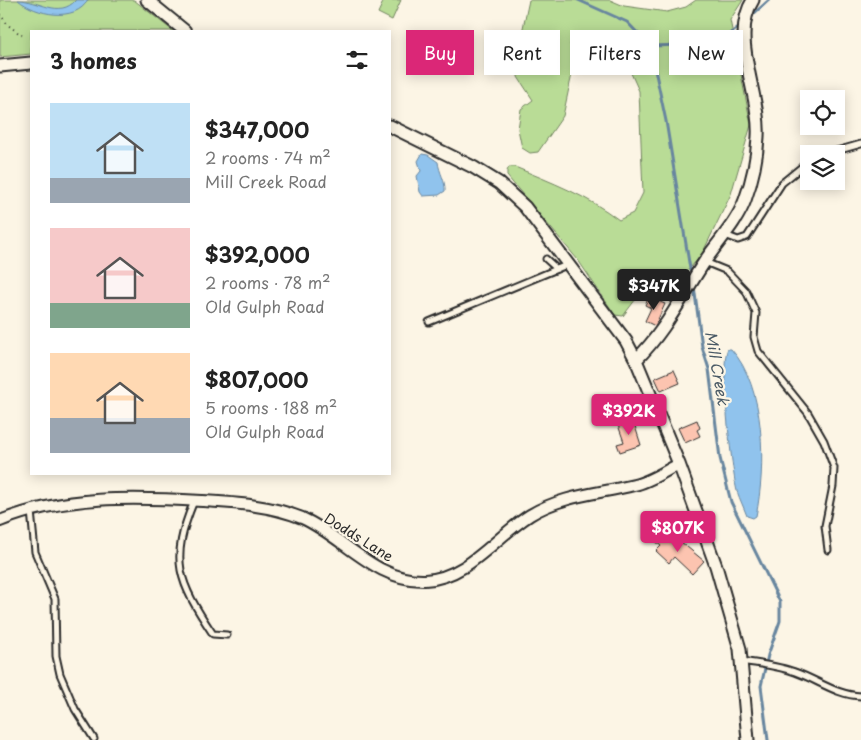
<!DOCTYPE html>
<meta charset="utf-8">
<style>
:root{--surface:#fff;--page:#f2f2f2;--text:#222;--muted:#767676;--accent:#db2777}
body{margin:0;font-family:"Playpen Sans",sans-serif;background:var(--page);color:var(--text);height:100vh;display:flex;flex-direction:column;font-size:19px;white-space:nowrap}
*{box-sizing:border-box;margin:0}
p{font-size:16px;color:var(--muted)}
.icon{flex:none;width:28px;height:28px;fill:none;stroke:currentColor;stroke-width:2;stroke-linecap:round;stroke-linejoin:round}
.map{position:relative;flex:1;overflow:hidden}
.panel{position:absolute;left:30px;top:30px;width:361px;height:445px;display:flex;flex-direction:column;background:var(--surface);border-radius:0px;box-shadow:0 2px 12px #0003}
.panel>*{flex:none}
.top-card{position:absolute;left:406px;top:30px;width:379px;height:45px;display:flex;gap:10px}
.controls{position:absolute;left:800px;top:90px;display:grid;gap:10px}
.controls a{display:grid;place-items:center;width:45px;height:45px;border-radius:0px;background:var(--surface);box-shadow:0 2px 12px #0003;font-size:25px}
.price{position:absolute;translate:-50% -42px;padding:0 11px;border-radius:5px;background:var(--accent);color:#fff;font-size:16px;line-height:32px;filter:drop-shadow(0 1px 2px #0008)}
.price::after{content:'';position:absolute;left:50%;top:30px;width:15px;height:11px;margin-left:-8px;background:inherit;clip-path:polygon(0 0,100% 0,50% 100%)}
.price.current{background:#222;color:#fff}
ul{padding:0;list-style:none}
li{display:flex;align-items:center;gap:15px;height:125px;padding:0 20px}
li span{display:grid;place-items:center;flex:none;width:140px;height:100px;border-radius:0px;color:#555}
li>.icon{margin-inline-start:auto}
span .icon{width:60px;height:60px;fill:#fffc;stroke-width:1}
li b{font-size:21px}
h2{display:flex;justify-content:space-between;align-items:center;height:60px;padding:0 20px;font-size:21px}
.pill{padding:0 18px;border-radius:0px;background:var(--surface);box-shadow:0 2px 12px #0003;font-size:18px;line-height:45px}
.pill.current{background:var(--accent);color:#fff}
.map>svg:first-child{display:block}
.green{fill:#b9dc96;stroke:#728460}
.water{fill:#90c3ed;stroke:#68869f}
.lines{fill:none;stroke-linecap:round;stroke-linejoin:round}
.stream{stroke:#68869f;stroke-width:3}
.building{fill:#fcc4b0;stroke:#2b2b2b}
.service-casing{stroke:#2b2b2b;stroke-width:9}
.minor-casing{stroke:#2b2b2b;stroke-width:14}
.tertiary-casing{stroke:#2b2b2b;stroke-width:15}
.path{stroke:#2b2b2b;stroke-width:2;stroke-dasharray:1 4;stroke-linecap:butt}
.service{stroke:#fcf5e5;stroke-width:5}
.minor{stroke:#fcf5e5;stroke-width:10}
.tertiary{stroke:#fcf5e5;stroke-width:11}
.labels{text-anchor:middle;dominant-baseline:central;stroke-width:4.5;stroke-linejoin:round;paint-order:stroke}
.street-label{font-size:14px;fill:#2b2b2b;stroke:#fcf5e5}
.water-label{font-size:15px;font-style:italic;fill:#495965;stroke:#fcf5e5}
</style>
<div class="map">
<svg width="861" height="740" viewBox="0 0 861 740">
<rect width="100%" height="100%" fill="#fcf5e5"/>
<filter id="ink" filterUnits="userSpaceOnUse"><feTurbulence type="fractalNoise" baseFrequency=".02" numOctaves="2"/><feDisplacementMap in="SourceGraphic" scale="10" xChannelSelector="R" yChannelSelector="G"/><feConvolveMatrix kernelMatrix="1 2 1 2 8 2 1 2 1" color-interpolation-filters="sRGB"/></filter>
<g filter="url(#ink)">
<path class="green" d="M 0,0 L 134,0 L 173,31 L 31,31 L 31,54 L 0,57 Z
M 384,0 L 401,0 L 392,20 L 378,13 Z
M 529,0 L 610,0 L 624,6 L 667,12 L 686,7 L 696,0 L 743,0 L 730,20 L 751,125 L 731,194 L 702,254 L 679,281 L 642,291 L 623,316 L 615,315 L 578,260 L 507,176 L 507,171 L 509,167 L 515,167 C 551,182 588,196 619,220 L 633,213 L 643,193 L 639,91 L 626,62 L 594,40 L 574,38 L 570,44 L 575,60 L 563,116 L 538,152 L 530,153 L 522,148 L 518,129 L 521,109 L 533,100 L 518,77 L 520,42 Z"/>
<path class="water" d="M 18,0 C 39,0 59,19 76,0 L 88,0 C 75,23 36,15 18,0 Z
M 422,154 L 428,155 L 438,162 C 439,172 446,182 445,191 L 439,195 L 423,196 L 420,192 L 417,176 L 421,171 L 418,161 Z
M 728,349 L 731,349 C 766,387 766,468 756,516 L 753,518 L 747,516 C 744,508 740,500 737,491 C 732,472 719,360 728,349 Z"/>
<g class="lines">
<path class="stream" d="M 578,0 L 627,22 L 650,46 L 666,121 L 691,275
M 749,18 L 769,0
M 650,46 L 718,44 L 741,25
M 694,286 L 702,347 L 709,369 L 720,458 L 731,502 L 780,602 L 780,621 L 768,655 L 761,686 L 768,740"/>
</g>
<path class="building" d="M 649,297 L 665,304 L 655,326 L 645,321 L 651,308 L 645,305 Z
M 674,370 L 680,383 L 661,391 L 655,378 Z
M 633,420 L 641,445 L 620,452 L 617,444 L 624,442 L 618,425 Z
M 697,420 L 700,428 L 697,430 L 700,436 L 685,443 L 678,428 Z
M 663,532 L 672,540 L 675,537 L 704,561 L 692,574 L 674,557 L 669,563 L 656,551 L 661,546 L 655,541 Z"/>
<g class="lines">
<defs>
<path id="service" d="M 826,154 L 861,144
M 725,235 L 738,240 L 747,237 L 782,183 L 809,161
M 546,259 L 557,269
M 705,262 L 727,271 L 746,291 L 756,313 L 754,337 L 758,351 L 808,413 L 824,441 L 834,468 L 833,486 L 825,526 L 828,550
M 429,322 L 569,264
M 194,501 C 169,561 178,581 213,634 L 227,635
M 31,511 L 35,552 L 55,599 L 56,656 L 60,674 L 75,709 L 94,739
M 742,661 C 759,664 779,666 795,672 C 818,680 836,695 861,696"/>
<path id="minor" d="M 0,521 C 64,495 133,497 202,501 C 235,503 270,505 302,518 C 343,536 376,582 425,580 C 468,578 495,537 530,515 C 563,495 598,494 634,485 C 649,482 665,471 679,464"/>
<path id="tertiary" d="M 147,0 L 185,31
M 0,66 L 31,63
M 390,126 L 473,167 L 499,183 L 525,207 L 626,341 L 636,360 L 679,464 L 716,566 L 740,649 L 748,740
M 636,360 C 667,329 681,297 705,261 C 718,242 737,222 745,200 C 752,181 757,158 758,137 C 761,95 729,37 753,0"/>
</defs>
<use href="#service" class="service-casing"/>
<use href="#minor" class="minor-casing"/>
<use href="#tertiary" class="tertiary-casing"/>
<path class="path" d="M 0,14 L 8,25 L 24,37"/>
<use href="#service" class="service"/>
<use href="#minor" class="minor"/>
<use href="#tertiary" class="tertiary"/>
</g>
</g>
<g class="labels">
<g class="street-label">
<text transform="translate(359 537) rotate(32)">Dodds Lane</text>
</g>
<g class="water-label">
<text transform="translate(718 368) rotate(80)">Mill Creek</text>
</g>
</g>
</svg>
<div class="controls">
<a><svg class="icon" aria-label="locate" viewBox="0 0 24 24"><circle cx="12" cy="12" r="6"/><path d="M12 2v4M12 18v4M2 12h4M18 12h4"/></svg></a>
<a><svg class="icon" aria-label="layers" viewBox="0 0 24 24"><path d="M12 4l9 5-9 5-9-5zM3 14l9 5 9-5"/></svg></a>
</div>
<b class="price current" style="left:654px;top:311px">$347K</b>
<b class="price" style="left:629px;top:436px">$392K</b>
<b class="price" style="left:678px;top:553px">$807K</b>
<div class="top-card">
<a class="pill current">Buy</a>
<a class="pill">Rent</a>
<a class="pill">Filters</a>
<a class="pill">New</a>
</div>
<section class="panel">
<h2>3 homes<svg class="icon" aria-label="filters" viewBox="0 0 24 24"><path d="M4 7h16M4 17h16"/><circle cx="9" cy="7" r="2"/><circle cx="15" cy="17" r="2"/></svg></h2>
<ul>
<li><span style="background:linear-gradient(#bfe0f5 75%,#9aa5b1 0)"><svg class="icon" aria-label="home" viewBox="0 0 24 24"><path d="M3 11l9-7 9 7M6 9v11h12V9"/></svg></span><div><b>$347,000</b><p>2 rooms · 74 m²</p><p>Mill Creek Road</p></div></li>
<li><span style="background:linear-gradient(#f6c9c9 75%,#7fa58c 0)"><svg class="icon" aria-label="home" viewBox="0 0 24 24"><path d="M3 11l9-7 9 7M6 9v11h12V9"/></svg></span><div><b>$392,000</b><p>2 rooms · 78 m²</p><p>Old Gulph Road</p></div></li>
<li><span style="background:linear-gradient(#ffd9b3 65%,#9aa5b1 0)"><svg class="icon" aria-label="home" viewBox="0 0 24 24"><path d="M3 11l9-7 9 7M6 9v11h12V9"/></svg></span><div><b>$807,000</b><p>5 rooms · 188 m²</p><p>Old Gulph Road</p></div></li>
</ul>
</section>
</div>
